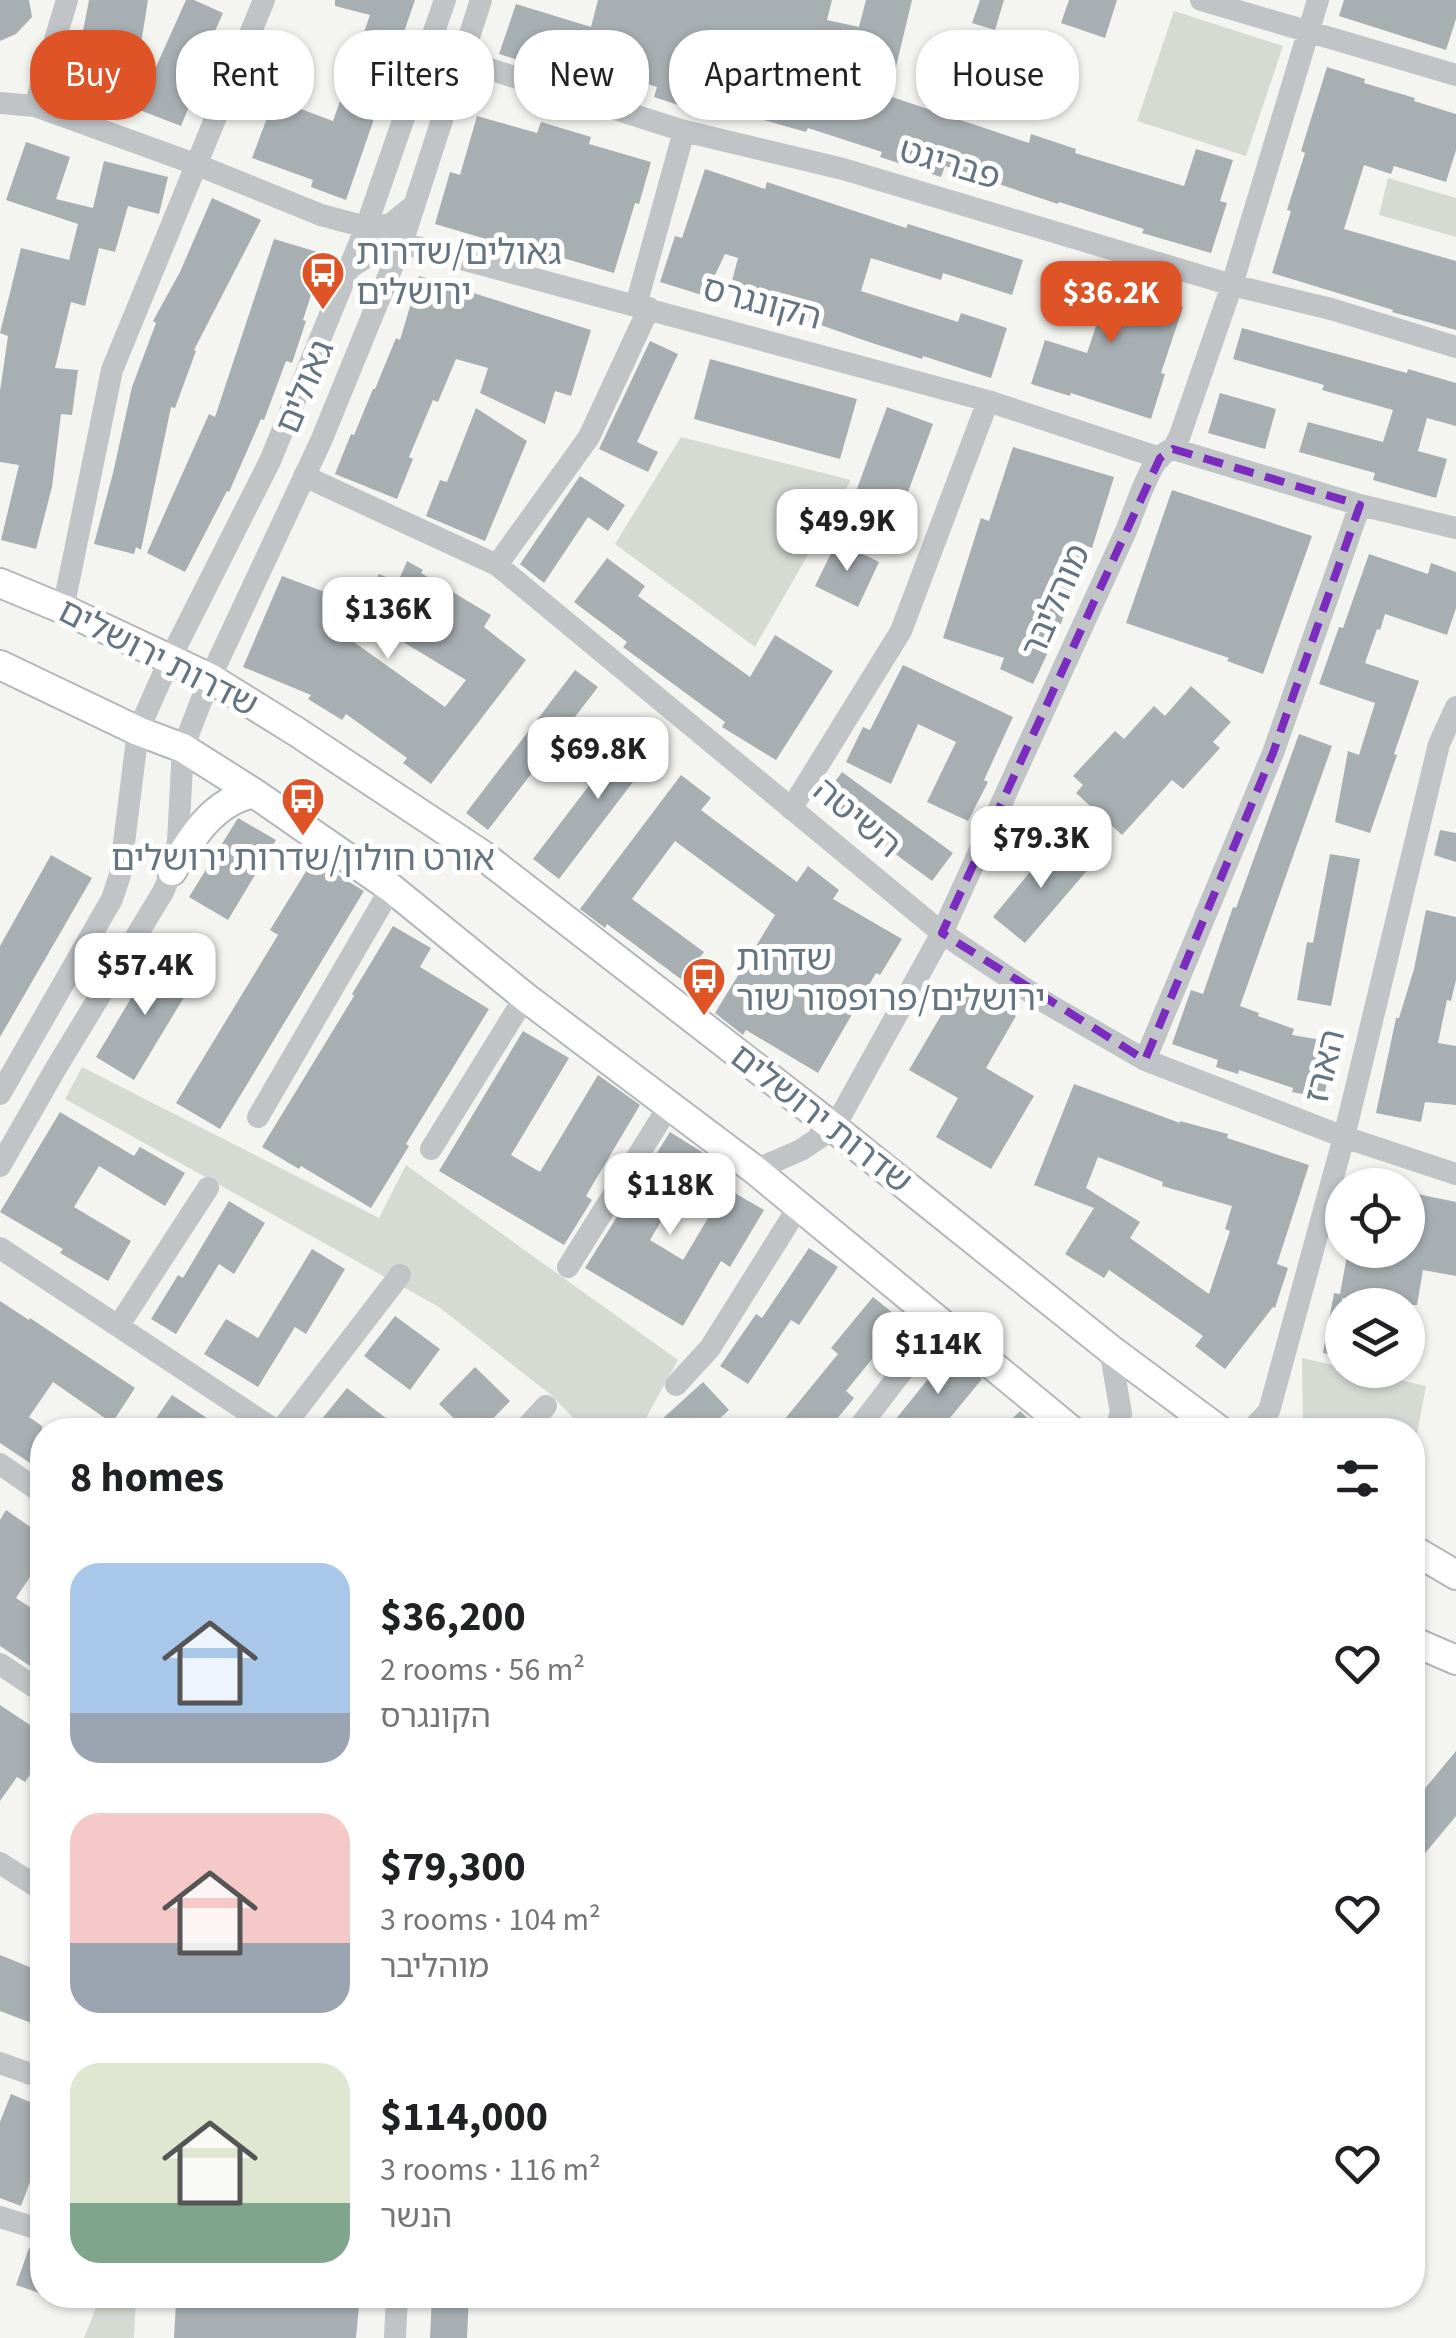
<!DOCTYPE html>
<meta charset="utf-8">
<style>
:root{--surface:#fff;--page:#f2f2f2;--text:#202124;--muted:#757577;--accent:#de5427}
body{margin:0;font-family:"Source Sans 3","Noto Sans Hebrew",sans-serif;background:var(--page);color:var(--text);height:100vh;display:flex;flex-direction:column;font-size:38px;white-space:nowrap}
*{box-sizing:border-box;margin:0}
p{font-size:32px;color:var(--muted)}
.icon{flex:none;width:55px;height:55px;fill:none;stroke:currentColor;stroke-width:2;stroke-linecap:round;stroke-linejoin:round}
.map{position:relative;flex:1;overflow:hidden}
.sheet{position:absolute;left:30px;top:1418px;width:1395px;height:890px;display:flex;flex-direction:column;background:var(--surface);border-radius:40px;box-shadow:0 2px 8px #0004}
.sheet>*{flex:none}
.hud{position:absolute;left:30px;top:30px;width:1398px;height:90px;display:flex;gap:20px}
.fabs{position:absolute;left:1325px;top:1168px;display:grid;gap:20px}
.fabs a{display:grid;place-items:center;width:100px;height:100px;border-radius:50%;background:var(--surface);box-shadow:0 2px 8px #0004;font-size:50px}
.price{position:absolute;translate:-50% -85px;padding:0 22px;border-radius:20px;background:#fff;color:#222;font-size:32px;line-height:65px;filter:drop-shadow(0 2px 5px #0008)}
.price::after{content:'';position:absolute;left:50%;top:60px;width:30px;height:22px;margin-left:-15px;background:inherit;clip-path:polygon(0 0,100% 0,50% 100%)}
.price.on{background:var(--accent);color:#fff}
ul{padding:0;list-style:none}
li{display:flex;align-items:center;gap:30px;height:250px;padding:0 40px}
li span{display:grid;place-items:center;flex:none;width:280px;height:200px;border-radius:30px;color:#555}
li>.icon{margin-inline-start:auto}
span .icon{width:120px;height:120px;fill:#fffc;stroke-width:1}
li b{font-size:42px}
h2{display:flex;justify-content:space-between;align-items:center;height:120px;padding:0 40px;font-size:42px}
.chip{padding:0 35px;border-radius:40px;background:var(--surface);box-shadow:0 2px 8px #0004;font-size:35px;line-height:90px}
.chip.on{background:var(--accent);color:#fff}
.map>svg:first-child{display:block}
.green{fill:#d5dbd2}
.building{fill:#a7afb3;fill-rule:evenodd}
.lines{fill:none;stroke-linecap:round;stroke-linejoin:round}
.major-casing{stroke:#b3b7bb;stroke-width:32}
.minor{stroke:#c0c4c7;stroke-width:22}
.major{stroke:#fff;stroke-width:28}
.marked{fill:none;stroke:#7b2cbf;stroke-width:8;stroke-dasharray:20 12;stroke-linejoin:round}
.labels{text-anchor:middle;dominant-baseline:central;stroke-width:10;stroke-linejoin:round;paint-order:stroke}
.street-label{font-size:35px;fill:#647481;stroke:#fff}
.poi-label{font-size:35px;fill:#647481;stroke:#fff;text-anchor:start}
</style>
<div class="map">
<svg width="1456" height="2338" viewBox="0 0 1456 2338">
<rect width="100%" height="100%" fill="#f4f5f1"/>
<path class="green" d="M 1174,11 L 1283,46 L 1246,156 L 1137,121 Z
M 1388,178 L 1456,198 L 1456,237 L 1379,215 Z
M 681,437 L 851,480 L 755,647 L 615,544 Z
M 82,1067 L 379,1218 L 406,1165 L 678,1360 L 646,1418 L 651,1430 L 585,1430 L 551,1395 L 439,1307 L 65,1099 Z
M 1302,1358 L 1342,1367 L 1342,1370 L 1355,1370 L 1426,1386 L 1415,1445 L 1413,1446 L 1412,1430 L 1303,1430 Z
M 101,2295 L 136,2295 L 134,2338 L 84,2338 Z"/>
<path class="building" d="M 0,0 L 29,0 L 32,17 L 16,34 L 0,41 Z
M 89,0 L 148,0 L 132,100 L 72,87 Z
M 186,0 L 194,0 L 223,13 L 192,83 L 198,85 L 181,126 L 137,109 Z
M 335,0 L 415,0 L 346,200 L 311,187 L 313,180 L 252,158 L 274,99 L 333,121 L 370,15 L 335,6 Z
M 598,0 L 832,0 L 827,20 L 859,27 L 866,0 L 912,0 L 889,96 L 1029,143 L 1031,134 L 1076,149 L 1075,153 L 1184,186 L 1196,149 L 1233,160 L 1220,201 L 1227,203 L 1211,253 L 1142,233 L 1144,229 L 1059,202 L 1058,204 L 945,166 L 941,177 L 880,157 L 882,152 L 808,128 L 806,132 L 687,98 L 684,107 L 654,97 L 657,87 L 609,72 L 604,87 L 499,54 L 516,4 L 591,27 Z
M 980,0 L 1004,0 L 995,30 L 972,23 Z
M 1069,0 L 1117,0 L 1105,38 L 1061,23 Z
M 1344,0 L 1456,0 L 1456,19 L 1446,50 L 1339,16 Z
M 1327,67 L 1365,79 L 1364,83 L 1415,98 L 1414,101 L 1456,114 L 1456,150 L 1446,182 L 1394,166 L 1391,174 L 1364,165 L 1344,229 L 1456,261 L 1456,330 L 1392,312 L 1393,310 L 1272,273 L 1291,211 L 1287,210 L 1305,153 L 1301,151 Z
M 477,116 L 537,133 L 541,122 L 591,137 L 589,144 L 651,162 L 639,204 L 635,203 L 614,273 L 556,256 L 555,259 L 435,224 L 450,172 L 460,175 Z
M 26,142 L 70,157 L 56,199 L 93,208 L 104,161 L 168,177 L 159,214 L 128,206 L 115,252 L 99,248 L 85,306 L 71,302 L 55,368 L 78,370 L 72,415 L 61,414 L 52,487 L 36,549 L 1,540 L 19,465 L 0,462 L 0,391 L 8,336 L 0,333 L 21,248 L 69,260 L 78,224 L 6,200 Z
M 705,169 L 765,189 L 767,182 L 906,228 L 908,224 L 1023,260 L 1012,295 L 943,273 L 941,280 L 871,258 L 861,291 L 958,322 L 961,313 L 1007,328 L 991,378 L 923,356 L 922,359 L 869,342 L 798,317 L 799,314 L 729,292 L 738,258 L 725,254 L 705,296 L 660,282 L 675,236 L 682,238 Z
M 212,198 L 261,220 L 194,350 L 196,351 L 175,408 L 171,407 L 141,550 L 136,547 L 134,554 L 94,544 L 113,473 L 132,387 L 156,323 L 153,321 L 180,272 Z
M 274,239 L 324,254 L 303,320 L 306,321 L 292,363 L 286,361 L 264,420 L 261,419 L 229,492 L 227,491 L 185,572 L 147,553 L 209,414 L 215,417 Z
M 1062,271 L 1133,294 L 1134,291 L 1183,307 L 1161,373 L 1165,374 L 1151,419 L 1071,393 L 1070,396 L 1031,384 L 1045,340 L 1087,353 L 1097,323 L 1050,308 Z
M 419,276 L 591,330 L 571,396 L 555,391 L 545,424 L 480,393 L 488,368 L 456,359 L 438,402 L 433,400 L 409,457 L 413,459 L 397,499 L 335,474 L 351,434 L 354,435 L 373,389 L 375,389 L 396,338 L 400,340 Z
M 1242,328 L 1407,373 L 1408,369 L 1456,383 L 1456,426 L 1427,418 L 1418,451 L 1447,459 L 1436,498 L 1373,480 L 1375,473 L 1299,452 L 1308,422 L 1383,442 L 1393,410 L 1322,390 L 1324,385 L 1233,359 Z
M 650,341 L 678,354 L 637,442 L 658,452 L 648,472 L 599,449 Z
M 710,359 L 857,399 L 840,459 L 694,419 Z
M 1220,393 L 1276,409 L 1265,449 L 1208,433 Z
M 887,407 L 933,424 L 893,533 L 847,516 Z
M 476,408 L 527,441 L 485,541 L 426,516 L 440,480 L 447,482 Z
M 1013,447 L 1114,477 L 1092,548 L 1086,546 L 1060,627 L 1033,684 L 1000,669 L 1004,658 L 943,638 L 981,518 L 989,521 Z
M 580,476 L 625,505 L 608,531 L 588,517 L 544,583 L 520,564 Z
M 1172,490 L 1312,536 L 1263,674 L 1227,661 L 1229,658 L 1126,623 Z
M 837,541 L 879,562 L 858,607 L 815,586 Z
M 1369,554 L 1428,574 L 1431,563 L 1456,572 L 1456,608 L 1447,635 L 1385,614 L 1380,630 L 1377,629 L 1365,663 L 1419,681 L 1394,754 L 1397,755 L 1370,833 L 1335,822 L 1348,751 L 1359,755 L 1375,703 L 1319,684 L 1339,627 L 1343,628 Z
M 607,558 L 645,586 L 638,596 L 750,677 L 775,635 L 833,671 L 776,760 L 722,727 L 725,722 L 623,647 L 627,642 L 574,602 Z
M 407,561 L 423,570 L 421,573 L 491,615 L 484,627 L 526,660 L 431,784 L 403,763 L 407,758 L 346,714 L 342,720 L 308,699 L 311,695 L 243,667 L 282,576 L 346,600 L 330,625 L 445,707 L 466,680 L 357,614 L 379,574 L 398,582 Z
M 903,665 L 1013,717 L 984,780 L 988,782 L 968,821 L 927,802 L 956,742 L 918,724 L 891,784 L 846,762 L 863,727 L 870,730 Z
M 575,670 L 598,687 L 488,830 L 466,813 Z
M 1191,686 L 1231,722 L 1213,742 L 1220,748 L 1183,789 L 1172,780 L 1122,835 L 1076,793 L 1083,785 L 1073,776 L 1115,731 L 1124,739 L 1154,706 L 1165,716 Z
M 636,724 L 662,744 L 559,879 L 533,859 Z
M 1299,734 L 1332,746 L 1240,1006 L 1259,1013 L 1258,1016 L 1294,1029 L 1292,1035 L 1334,1042 L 1324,1098 L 1292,1092 L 1293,1088 L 1239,1070 L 1238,1074 L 1216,1067 L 1218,1060 L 1172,1044 L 1191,990 L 1203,994 L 1233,907 L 1236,908 Z
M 842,772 L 953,853 L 932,881 L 822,800 Z
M 681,775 L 711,798 L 701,810 L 797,882 L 808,866 L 839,890 L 833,899 L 902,939 L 880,975 L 876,973 L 818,1073 L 746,1030 L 743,1035 L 715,1013 L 775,915 L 675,841 L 632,899 L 704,952 L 682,980 L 607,924 L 605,928 L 580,909 Z
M 238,818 L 276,840 L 228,920 L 189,897 Z
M 1440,830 L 1456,833 L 1456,862 L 1434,855 Z
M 1057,839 L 1090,867 L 1025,943 L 993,917 Z
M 1330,854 L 1360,859 L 1331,1006 L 1297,1000 L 1307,942 L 1313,943 Z
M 51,855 L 92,878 L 0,1037 L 0,946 Z
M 313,860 L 364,891 L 220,1129 L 176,1103 L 278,935 L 270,930 Z
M 1426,910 L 1456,917 L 1456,980 L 1451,1001 L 1447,1000 L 1438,1043 L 1456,1046 L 1456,1105 L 1425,1102 L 1421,1122 L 1376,1113 L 1396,1018 L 1399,1018 L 1414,969 Z
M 393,926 L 431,948 L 420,967 L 489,1009 L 406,1144 L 409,1146 L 371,1208 L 301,1166 L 299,1169 L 262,1147 L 354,996 L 352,994 Z
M 156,956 L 195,979 L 134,1080 L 96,1057 Z
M 960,983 L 1016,1016 L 986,1068 L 1034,1096 L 991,1169 L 936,1137 L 958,1098 L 909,1070 Z
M 523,1031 L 569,1058 L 511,1155 L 540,1172 L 598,1075 L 640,1105 L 586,1196 L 592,1200 L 564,1245 L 439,1171 Z
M 1074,1084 L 1180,1123 L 1180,1121 L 1228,1134 L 1227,1138 L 1309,1165 L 1277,1264 L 1288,1268 L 1275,1308 L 1273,1307 L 1225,1369 L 1195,1346 L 1203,1336 L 1109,1270 L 1104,1278 L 1065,1254 L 1094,1208 L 1034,1185 ZM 1098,1157 L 1163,1182 L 1162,1186 L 1232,1206 L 1225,1229 L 1230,1231 L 1209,1294 L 1130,1238 L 1140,1222 L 1086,1188 Z
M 60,1112 L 134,1156 L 140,1147 L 185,1173 L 165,1206 L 99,1166 L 74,1207 L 131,1241 L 108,1281 L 60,1253 L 63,1249 L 0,1212 Z
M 670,1132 L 702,1152 L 650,1240 L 683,1260 L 726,1188 L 764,1210 L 730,1267 L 721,1261 L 683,1326 L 585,1268 Z
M 1408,1192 L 1456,1202 L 1456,1276 L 1423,1270 L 1417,1305 L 1378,1305 L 1342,1298 L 1342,1357 L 1323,1353 L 1334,1293 L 1340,1294 L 1348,1250 L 1408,1250 Z
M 229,1201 L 265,1223 L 234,1274 L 219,1264 L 176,1334 L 151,1319 L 178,1275 L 183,1278 Z
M 809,1248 L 838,1267 L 799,1325 L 791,1320 L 748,1384 L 720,1366 L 756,1314 L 762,1318 Z
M 312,1249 L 345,1269 L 306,1334 L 295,1327 L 258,1387 L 204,1354 L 226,1319 L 258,1338 Z
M 873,1297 L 903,1321 L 846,1391 L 854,1398 L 828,1430 L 796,1430 L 784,1420 L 838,1354 L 831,1348 Z
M 0,1301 L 29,1320 L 30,1318 L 135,1388 L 112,1423 L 53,1382 L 29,1417 L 42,1426 L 42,1471 L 0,1443 Z
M 395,1316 L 440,1349 L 410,1390 L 364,1356 Z
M 949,1353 L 982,1379 L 940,1430 L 887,1430 Z
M 475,1367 L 510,1401 L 482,1430 L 466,1430 L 439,1404 Z
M 703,1382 L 729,1410 L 707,1430 L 650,1430 Z
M 347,1388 L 387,1419 L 379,1430 L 313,1430 Z
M 172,1395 L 225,1430 L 148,1430 Z
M 1020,1411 L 1040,1430 L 1000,1430 Z
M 6,1510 L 42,1535 L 42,1559 L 16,1598 L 42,1615 L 42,1674 L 0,1646 L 0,1520 Z
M 0,1705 L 42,1733 L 42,1757 L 25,1782 L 17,1777 L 0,1801 Z
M 1456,1751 L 1456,1816 L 1412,1869 L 1412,1804 Z
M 0,1955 L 42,1972 L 42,2027 L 0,2011 Z
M 11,2094 L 42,2107 L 42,2150 L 21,2206 L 0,2198 L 0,2122 Z
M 29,2248 L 42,2252 L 42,2294 L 16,2285 Z
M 310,2295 L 360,2295 L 356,2338 L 174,2338 L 176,2302 L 309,2305 Z
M 432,2295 L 469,2295 L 467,2338 L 430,2338 Z"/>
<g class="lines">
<defs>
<path id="major" d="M 0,583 L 63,609 L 210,678 L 297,732 L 481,854 L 834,1128 L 1110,1349 L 1219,1430
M 0,665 L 138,731 L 183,748 L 254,793 L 391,888 L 525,997 L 755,1170 L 1071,1430
M 172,871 C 191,838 213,801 254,793
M 1412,1549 L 1456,1575
M 1412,1641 L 1456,1660"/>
</defs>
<use href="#major" class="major-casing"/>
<path class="minor" d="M 1201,0 L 1456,75
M 434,33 L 443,48 L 461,60 L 684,131 L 843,169 L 1232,285 L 1331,309 L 1456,347
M 0,103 L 35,106 L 195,164 L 321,215 L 366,227 L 379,227 L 392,223 L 413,206
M 35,106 L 67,0
M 348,269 L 376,251 L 402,243 L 988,401 L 1160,458
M 636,305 L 684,131
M 1173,449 L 1360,505 L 1456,528
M 304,476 L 497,565 L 942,933 L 1048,1004 L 1145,1060 L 1344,1137 L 1456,1174
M 497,565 L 589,437 L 649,308
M 63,609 L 112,370 L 264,0
M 791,809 L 901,631 L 988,401
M 1145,1060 L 1273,753 L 1360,505
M 0,1094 L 112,899 L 120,875 L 138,731 L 170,659 L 270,461 L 366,227 L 445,0
M 258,1117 L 391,888
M 431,1149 L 525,997
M 0,1166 L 56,1068 L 163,892 L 172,871 L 178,841 L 183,748 L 210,678 L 321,441 L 402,243 L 481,0
M 755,1170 L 801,1150 L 834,1128 L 942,933 L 1126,531 C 1134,512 1146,473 1159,458 C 1171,446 1171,455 1180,435 L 1232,285 L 1318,0
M 0,1248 L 275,1430
M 568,1267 L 669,1106
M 119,1325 L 208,1188
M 1110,1349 L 1121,1413 L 1115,1430
M 676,1385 L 710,1348 L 799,1206
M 281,1430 L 400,1275
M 524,1430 L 546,1406
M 857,1430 L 940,1322
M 1245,1430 L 1252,1429 L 1269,1411 L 1344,1137 L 1439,744 L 1456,707
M 0,1464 L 42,1493
M 0,1664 L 42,1692
M 0,1863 L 42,1890
M 0,2063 L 42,2078
M 0,2217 L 42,2230
M 395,2338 L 397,2295"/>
<use href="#major" class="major"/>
</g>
<path class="marked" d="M 1173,449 L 1360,505 L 1273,753 L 1145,1060 L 942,933 L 1160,458 Z"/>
<defs>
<symbol id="bus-pin" viewBox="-11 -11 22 30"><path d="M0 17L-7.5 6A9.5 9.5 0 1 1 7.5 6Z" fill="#de5427" stroke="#fff"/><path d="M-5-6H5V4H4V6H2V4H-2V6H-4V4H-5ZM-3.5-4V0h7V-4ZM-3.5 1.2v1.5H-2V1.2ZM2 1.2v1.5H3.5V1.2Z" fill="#fff"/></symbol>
</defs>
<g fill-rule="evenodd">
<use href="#bus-pin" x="298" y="248" width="50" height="68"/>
<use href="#bus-pin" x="278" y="774" width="50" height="68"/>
<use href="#bus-pin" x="679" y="954" width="50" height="68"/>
</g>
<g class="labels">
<g class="street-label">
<text transform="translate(950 164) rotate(17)">פבריגט</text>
<text transform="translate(762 303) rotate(15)">הקונגרס</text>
<text transform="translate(305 387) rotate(-67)">גאולים</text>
<text transform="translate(1056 601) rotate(-66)">מוהליבר</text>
<text transform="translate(158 658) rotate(27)">שדרות ירושלים</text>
<text transform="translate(857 818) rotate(40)">השיטה</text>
<text transform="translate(1325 1066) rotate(-76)">הארז</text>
<text transform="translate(821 1119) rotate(38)">שדרות ירושלים</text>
</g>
<g class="poi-label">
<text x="356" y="253">גאולים/שדרות<tspan x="356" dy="40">ירושלים</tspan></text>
<text x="303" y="859" text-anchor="middle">אורט חולון/שדרות ירושלים</text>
<text x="736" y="959">שדרות<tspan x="736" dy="40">ירושלים/פרופסור שור</tspan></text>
</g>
</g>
</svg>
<div class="fabs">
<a><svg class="icon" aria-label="locate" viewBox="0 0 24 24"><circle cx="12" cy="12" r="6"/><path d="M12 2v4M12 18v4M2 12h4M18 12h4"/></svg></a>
<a><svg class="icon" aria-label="layers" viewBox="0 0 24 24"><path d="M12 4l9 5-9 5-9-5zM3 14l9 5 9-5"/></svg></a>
</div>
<b class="price on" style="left:1111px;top:346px">$36.2K</b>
<b class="price" style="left:847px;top:574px">$49.9K</b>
<b class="price" style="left:388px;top:662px">$136K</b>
<b class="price" style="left:598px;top:802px">$69.8K</b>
<b class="price" style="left:1041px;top:891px">$79.3K</b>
<b class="price" style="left:145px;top:1018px">$57.4K</b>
<b class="price" style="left:670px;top:1238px">$118K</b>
<b class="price" style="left:938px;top:1397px">$114K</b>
<div class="hud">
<a class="chip on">Buy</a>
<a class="chip">Rent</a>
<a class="chip">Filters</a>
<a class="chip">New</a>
<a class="chip">Apartment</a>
<a class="chip">House</a>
</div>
<section class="sheet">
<h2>8 homes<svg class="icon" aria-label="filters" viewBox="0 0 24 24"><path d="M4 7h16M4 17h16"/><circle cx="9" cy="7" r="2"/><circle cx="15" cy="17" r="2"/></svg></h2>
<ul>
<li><span style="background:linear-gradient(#a9c7e8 75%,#9aa5b1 0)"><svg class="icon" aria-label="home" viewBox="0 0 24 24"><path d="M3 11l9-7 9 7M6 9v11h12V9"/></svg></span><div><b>$36,200</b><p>2 rooms · 56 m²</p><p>הקונגרס</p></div><svg class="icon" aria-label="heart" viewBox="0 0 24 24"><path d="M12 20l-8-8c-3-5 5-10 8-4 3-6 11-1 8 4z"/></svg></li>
<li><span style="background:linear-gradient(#f6c9c9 65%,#9aa5b1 0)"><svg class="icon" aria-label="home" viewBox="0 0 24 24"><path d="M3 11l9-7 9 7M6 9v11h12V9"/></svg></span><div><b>$79,300</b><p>3 rooms · 104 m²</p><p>מוהליבר</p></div><svg class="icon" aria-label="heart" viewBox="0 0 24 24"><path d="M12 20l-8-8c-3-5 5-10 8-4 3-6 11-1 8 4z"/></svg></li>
<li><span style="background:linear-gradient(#dfe7d0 70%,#7fa58c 0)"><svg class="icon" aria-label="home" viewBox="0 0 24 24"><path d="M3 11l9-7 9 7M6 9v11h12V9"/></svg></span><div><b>$114,000</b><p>3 rooms · 116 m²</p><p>הנשר</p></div><svg class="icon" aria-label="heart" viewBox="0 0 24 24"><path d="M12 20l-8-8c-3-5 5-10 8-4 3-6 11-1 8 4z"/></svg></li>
</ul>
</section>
</div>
